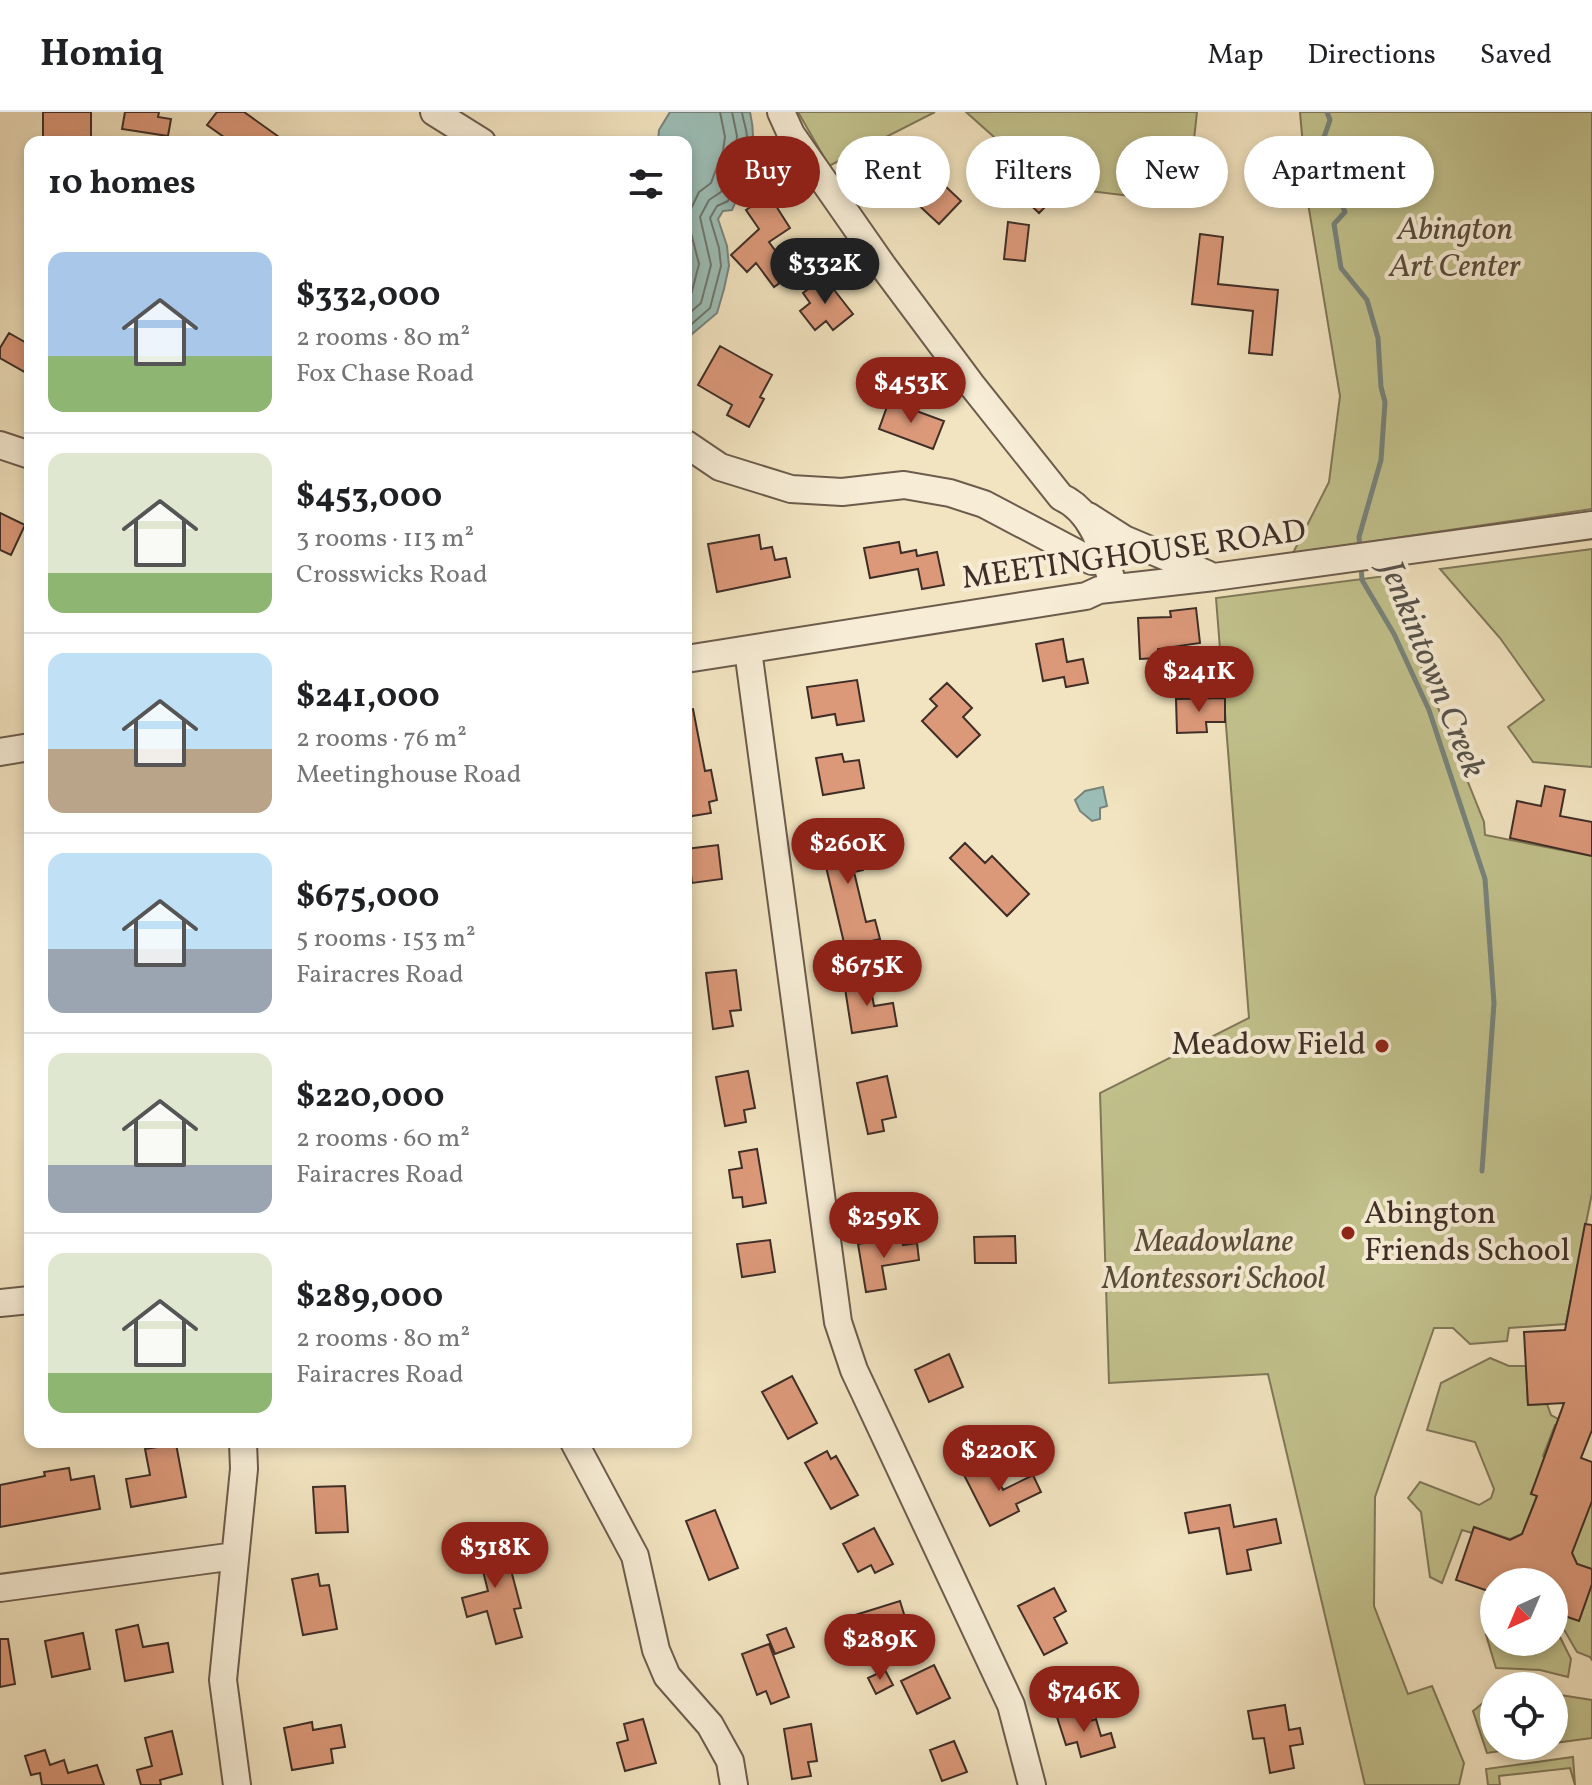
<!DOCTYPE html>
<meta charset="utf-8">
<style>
:root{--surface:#fff;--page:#f2f2f2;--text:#202124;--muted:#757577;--line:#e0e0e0;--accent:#8f2418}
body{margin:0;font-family:Vollkorn,serif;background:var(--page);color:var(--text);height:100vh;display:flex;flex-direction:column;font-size:30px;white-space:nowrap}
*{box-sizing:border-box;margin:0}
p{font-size:26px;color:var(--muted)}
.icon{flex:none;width:44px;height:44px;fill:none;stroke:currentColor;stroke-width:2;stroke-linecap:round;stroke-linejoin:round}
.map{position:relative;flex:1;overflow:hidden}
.drawer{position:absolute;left:24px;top:24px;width:668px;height:1312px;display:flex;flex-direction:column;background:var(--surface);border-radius:16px;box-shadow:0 4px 12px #0003}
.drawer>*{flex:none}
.banner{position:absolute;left:716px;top:24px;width:756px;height:72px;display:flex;gap:16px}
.needle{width:52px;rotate:224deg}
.tools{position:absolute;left:1480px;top:1456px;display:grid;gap:16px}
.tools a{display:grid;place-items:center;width:88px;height:88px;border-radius:50%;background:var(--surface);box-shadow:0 4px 12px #0003;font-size:40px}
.price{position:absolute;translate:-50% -68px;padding:0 18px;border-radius:28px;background:var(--accent);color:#fff;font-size:26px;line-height:52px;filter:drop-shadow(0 2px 4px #0008)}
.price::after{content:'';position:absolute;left:50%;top:48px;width:24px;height:18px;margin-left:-12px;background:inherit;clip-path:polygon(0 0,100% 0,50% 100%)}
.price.selected{background:#222;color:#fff}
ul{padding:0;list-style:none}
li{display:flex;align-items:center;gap:24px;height:200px;padding:0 24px}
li+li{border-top:2px solid var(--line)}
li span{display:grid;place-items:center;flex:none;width:224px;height:160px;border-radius:16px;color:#555}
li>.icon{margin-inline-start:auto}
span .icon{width:96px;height:96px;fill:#fffc;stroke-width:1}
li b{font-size:34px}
h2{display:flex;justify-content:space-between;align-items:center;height:96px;padding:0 24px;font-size:34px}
.tag{padding:0 28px;border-radius:36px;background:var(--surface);box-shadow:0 4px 12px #0003;font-size:28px;line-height:72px}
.tag.selected{background:var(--accent);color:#fff}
header{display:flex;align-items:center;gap:48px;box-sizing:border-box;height:112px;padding:0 40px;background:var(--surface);border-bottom:2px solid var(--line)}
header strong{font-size:38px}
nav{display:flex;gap:44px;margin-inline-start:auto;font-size:28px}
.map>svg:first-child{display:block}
.green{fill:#c2c28d;stroke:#80785a;stroke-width:2}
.water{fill:#9cbeb6;stroke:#77847d;stroke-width:2}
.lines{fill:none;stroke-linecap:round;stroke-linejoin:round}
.shore{stroke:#6e766e;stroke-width:2}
.stream{stroke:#77847d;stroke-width:5}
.building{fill:#dc997a;stroke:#3f2e27;stroke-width:2}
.minor-casing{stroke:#6c5c4d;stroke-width:30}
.minor{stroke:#f7edd6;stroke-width:26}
.poi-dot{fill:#8f2418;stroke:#f7edd6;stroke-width:3}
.labels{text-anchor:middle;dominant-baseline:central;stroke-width:8;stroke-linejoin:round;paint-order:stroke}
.park-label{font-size:32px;font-style:italic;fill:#594c3b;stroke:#f7edd6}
.street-label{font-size:32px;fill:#3f2e27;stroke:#f7edd6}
.poi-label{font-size:32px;fill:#3f2e27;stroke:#f7edd6;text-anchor:end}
.water-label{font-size:34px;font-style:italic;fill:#56524b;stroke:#f7edd6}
</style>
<header>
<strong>Homiq</strong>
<nav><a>Map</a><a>Directions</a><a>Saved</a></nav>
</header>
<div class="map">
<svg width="1592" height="1673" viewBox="0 0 1592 1673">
<rect width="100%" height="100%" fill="#f2e4c0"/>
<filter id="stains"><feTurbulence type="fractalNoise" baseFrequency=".0025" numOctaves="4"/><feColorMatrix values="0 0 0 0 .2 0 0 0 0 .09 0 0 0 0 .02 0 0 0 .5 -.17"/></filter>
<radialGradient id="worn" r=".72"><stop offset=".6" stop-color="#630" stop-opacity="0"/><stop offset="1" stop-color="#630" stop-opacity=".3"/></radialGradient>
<path class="green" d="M 798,0 L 935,0 L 829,54 Z
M 966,0 L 1197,0 L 1187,91 L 1049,74 Z
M 1300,0 L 1592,0 L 1592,397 L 1293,441 L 1329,370 L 1340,284 L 1308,91 Z
M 1592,437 L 1592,655 L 1533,650 L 1508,615 L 1544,588 L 1500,526 L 1440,457 Z
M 1385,464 L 1484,710 L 1485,723 L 1592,744 L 1592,1081 L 1566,1212 L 1509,1216 L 1507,1229 L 1470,1232 L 1453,1216 L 1434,1216 L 1375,1385 L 1374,1494 L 1408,1582 L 1432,1574 L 1464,1651 L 1459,1673 L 1365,1673 L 1268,1262 L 1109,1271 L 1100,981 L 1249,906 L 1216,486 Z
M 1490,1246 L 1509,1254 L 1526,1254 L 1528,1293 L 1547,1292 L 1551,1303 L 1560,1308 L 1558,1313 L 1555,1313 L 1543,1344 L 1552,1348 L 1540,1359 L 1531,1381 L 1537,1384 L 1522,1422 L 1510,1427 L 1474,1415 L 1472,1421 L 1462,1418 L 1442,1471 L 1430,1465 L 1421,1400 L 1408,1386 L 1420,1370 L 1479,1393 L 1491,1386 L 1494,1377 L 1475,1330 L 1427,1318 L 1441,1271 Z
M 1592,1379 L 1592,1457 L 1577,1452 L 1572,1441 Z
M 1592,1472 L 1592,1548 L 1590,1545 L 1577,1540 L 1559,1509 L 1562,1503 L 1579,1508 Z
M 1554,1513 L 1571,1547 L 1568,1565 L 1540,1558 L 1496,1556 L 1486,1523 L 1494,1526 L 1494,1530 L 1503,1530 L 1535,1542 L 1541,1530 L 1554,1530 Z
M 1494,1582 L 1494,1634 L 1536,1634 L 1487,1641 L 1473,1599 Z
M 1554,1582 L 1592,1588 L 1592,1626 L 1554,1631 Z
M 1573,1645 L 1575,1673 L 1570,1656 L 1499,1664 L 1500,1673 L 1488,1673 L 1486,1657 Z"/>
<path class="water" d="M 670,0 L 750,0 C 759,38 748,63 732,98 L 723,99 L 718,107 L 727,134 L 729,154 L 724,177 L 717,201 L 686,227 L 686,30 L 658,30 L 659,18 Z
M 1103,675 L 1107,694 L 1100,696 L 1100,707 L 1092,709 L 1080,699 L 1075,688 L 1085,679 Z"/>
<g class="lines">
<path class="shore" d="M 686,188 L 691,183 L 699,152 L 689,113 L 689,101 L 699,80 L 711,71 L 723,39 L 725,25 L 720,0
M 686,204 L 701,191 L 711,153 L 700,105 L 709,88 L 721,80 L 728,56 L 735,42 L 737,24 L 732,0
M 686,217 L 710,196 L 721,154 L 719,136 L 710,106 L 717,94 L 728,89 C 735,72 747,43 747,26 C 747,17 743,9 742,0"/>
<path class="stream" d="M 1327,0 L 1330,8 L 1323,28 L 1335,41 L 1336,78 L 1345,100 L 1334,112 L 1341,156 L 1367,188 L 1378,226 L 1381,275 L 1385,290 L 1381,348 L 1359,425 L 1360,436
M 1361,454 L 1362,468 L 1394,522 L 1429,598 L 1485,767 L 1494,891 L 1482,1059"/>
</g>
<path class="building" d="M 43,0 L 91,0 L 91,30 L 43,30 Z
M 125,0 L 159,0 L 158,5 L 171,7 L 168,24 L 122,17 Z
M 217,0 L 244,0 L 286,30 L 231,30 L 207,13 Z
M 924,54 L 961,89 L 939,112 L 912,87 L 920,79 L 909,69 Z
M 1033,70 L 1052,88 L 1039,101 L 1020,83 Z
M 769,83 L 790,116 L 769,130 L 792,162 L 774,175 L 756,151 L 747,160 L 731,143 L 759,117 L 746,98 Z
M 1008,110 L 1029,113 L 1025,149 L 1004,147 Z
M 1200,122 L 1223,125 L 1218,172 L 1278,178 L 1272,243 L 1249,241 L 1253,199 L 1192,192 Z
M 824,165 L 853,202 L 833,218 L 826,209 L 815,218 L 800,199 L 810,191 L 803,181 Z
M 9,221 L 30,233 L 30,263 L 0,246 L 0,236 Z
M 720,234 L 772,263 L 760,285 L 764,287 L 749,315 L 727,303 L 732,293 L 698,273 Z
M 889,289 L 944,309 L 933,337 L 879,317 Z
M 0,401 L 25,413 L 11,443 L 0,438 Z
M 759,423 L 761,437 L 772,435 L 775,448 L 786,446 L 790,465 L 717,480 L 708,432 Z
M 899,430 L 901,441 L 916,438 L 917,444 L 937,440 L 944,473 L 922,477 L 918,457 L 870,466 L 864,436 Z
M 1196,496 L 1200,531 L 1158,537 L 1158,546 L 1140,547 L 1138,506 L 1171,505 L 1170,499 Z
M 1063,527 L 1067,550 L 1083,547 L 1088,571 L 1066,575 L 1064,565 L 1043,569 L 1036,532 Z
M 857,568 L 864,609 L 837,613 L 835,602 L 812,606 L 807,575 Z
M 947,571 L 972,596 L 963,605 L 980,623 L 957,645 L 922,609 L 937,594 L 930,587 Z
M 1225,586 L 1225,610 L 1206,610 L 1207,620 L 1177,621 L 1176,587 Z
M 693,597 L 705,659 L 711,658 L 717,688 L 709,690 L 711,701 L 686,705 L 686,598 Z
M 842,642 L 844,650 L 859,648 L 864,676 L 823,683 L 816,646 Z
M 1545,674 L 1565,678 L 1560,704 L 1592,710 L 1592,744 L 1510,726 L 1517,689 L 1541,694 Z
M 853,708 L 863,758 L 854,760 L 866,810 L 875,808 L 880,827 L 845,835 L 822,738 L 836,735 L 831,713 Z
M 965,731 L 985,751 L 992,744 L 1029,782 L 1007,804 L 950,746 Z
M 718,733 L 722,767 L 692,771 L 690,755 L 686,755 L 686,737 Z
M 736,858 L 741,898 L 730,899 L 733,914 L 713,917 L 706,861 Z
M 869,866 L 874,894 L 893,891 L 897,914 L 852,921 L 844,870 Z
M 748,959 L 755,996 L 744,998 L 746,1010 L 725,1014 L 716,965 Z
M 887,964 L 896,1005 L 882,1008 L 884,1019 L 868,1022 L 857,971 Z
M 757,1037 L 766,1091 L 743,1095 L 742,1085 L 733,1086 L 729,1058 L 742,1056 L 739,1040 Z
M 1585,1112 L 1592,1113 L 1592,1318 L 1581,1346 L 1592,1350 L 1592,1389 L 1572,1441 L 1577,1452 L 1592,1457 L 1592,1472 L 1579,1509 L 1562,1503 L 1554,1506 L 1554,1470 L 1494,1470 L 1494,1481 L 1456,1468 L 1474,1415 L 1510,1428 L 1522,1422 L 1537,1384 L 1531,1382 L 1564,1291 L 1528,1293 L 1524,1220 L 1565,1218 Z
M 1015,1124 L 1016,1151 L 975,1151 L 974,1125 Z
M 902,1125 L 903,1133 L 917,1131 L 919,1148 L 882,1154 L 886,1177 L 866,1180 L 858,1132 Z
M 770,1128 L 775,1160 L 742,1165 L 737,1132 Z
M 949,1242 L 963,1275 L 929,1290 L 915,1258 Z
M 792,1264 L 817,1311 L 788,1327 L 762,1280 Z
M 176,1332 L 186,1385 L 131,1395 L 126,1367 L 150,1363 L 145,1337 Z
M 827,1339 L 831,1347 L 836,1344 L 858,1383 L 831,1397 L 805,1351 Z
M 990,1350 L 1003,1378 L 1033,1363 L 1041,1380 L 1016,1392 L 1019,1399 L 990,1414 L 964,1363 Z
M 69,1356 L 71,1368 L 94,1364 L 100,1397 L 0,1415 L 0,1373 L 45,1364 L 44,1360 Z
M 345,1374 L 348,1420 L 316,1421 L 313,1375 Z
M 1230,1393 L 1234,1415 L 1276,1407 L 1281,1431 L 1247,1438 L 1251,1458 L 1227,1462 L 1219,1416 L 1189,1421 L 1185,1401 Z
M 715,1398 L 738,1456 L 709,1468 L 686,1409 Z
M 874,1416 L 893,1452 L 875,1461 L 871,1453 L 858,1460 L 843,1432 Z
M 502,1424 L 521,1496 L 514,1497 L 522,1525 L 496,1532 L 487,1499 L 467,1505 L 462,1486 L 488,1479 L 481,1451 L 470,1453 L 465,1434 Z
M 318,1462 L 320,1474 L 329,1473 L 337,1517 L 303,1523 L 292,1467 Z
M 1054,1476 L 1066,1499 L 1054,1506 L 1067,1531 L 1044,1543 L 1018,1494 Z
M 900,1489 L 911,1525 L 889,1532 L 884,1517 L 856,1526 L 849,1505 Z
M 138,1513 L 143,1535 L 168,1531 L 173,1560 L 125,1569 L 116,1518 Z
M 786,1516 L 794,1535 L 775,1542 L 767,1523 Z
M 83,1521 L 90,1557 L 52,1565 L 45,1529 Z
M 0,1527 L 8,1527 L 15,1572 L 0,1575 Z
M 769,1532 L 789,1585 L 771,1592 L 766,1579 L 757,1583 L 742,1542 Z
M 934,1553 L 950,1586 L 917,1602 L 901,1569 Z
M 885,1558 L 893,1573 L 876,1582 L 868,1566 Z
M 1285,1593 L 1289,1618 L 1300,1616 L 1303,1632 L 1290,1634 L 1294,1656 L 1270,1661 L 1264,1626 L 1253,1627 L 1248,1599 Z
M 1077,1598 L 1081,1612 L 1096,1607 L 1101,1624 L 1111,1621 L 1115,1635 L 1081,1645 L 1077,1630 L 1066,1633 L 1057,1605 Z
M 643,1607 L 656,1651 L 625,1659 L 617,1631 L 628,1628 L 624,1612 Z
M 312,1610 L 313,1618 L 341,1613 L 345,1635 L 331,1637 L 333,1651 L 292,1658 L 284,1616 Z
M 811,1612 L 817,1649 L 808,1650 L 811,1664 L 792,1667 L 784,1617 Z
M 172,1619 L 182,1662 L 160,1668 L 161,1673 L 141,1673 L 137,1658 L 152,1654 L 145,1626 Z
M 954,1629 L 967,1660 L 942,1669 L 930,1638 Z
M 45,1638 L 50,1653 L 64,1648 L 68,1661 L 97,1653 L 104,1673 L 42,1673 L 40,1661 L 31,1663 L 25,1644 Z"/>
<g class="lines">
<defs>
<path id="minor" d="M 434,0 L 482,30
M 781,0 L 791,22 L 883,154 L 971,272 L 1061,385 C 1095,400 1104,443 1114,476
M 686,332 L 720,355 L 791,377 L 842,380 L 904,373 L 950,381 L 984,392 L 1092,449
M 0,333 L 30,343
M 1088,404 L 1124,427 L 1207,462
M 748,538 L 838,1210 L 854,1258 L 1011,1593 L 1032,1673
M 686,547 L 1086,484 L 1099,478 L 1214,465 L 1592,413
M 0,640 L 30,635
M 0,1191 L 30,1188
M 574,1330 L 635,1444 L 656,1538 L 667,1564 L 710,1613 L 730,1649 L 734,1673
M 0,1476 L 235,1444
M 237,1673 L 223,1568 L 244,1357 L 243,1330"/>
</defs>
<use href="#minor" class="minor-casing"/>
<use href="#minor" class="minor"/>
</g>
<g class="poi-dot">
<circle cx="1382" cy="934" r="8"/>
<circle cx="1348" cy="1121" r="8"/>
</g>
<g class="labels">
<g class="park-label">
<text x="1455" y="119">Abington<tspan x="1455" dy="37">Art Center</tspan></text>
<text x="1214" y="1131">Meadowlane<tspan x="1214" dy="37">Montessori School</tspan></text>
</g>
<g class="street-label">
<text transform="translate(1134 444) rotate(-8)">MEETINGHOUSE ROAD</text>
</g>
<g class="poi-label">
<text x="1366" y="934">Meadow Field</text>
<text x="1364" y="1103" text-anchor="start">Abington<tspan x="1364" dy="37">Friends School</tspan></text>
</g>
<g class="water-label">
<text transform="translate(1431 558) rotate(68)">Jenkintown Creek</text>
</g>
</g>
<rect width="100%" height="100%" filter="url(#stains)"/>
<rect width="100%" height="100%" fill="url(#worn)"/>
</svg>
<div class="tools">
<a><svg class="needle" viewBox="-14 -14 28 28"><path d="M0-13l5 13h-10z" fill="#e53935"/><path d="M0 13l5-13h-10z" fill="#757577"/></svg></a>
<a><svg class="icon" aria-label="locate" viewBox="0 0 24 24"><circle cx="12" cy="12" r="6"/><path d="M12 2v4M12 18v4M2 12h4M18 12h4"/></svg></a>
</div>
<b class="price selected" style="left:825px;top:194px">$332K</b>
<b class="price" style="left:911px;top:313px">$453K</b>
<b class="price" style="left:1199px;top:602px">$241K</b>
<b class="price" style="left:848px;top:774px">$260K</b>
<b class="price" style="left:867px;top:896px">$675K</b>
<b class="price" style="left:884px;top:1148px">$259K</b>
<b class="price" style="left:999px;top:1381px">$220K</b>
<b class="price" style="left:495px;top:1478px">$318K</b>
<b class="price" style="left:880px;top:1570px">$289K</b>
<b class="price" style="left:1084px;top:1622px">$746K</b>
<div class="banner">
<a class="tag selected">Buy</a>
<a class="tag">Rent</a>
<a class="tag">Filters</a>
<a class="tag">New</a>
<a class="tag">Apartment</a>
</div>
<section class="drawer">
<h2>10 homes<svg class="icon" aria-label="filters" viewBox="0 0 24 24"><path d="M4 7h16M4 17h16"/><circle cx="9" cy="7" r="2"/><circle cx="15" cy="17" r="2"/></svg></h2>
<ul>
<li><span style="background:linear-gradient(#a9c7e8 65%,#8fb573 0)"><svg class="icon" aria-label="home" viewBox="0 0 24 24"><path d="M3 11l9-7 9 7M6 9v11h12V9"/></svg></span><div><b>$332,000</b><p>2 rooms · 80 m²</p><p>Fox Chase Road</p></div></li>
<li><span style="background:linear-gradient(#dfe7d0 75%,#8fb573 0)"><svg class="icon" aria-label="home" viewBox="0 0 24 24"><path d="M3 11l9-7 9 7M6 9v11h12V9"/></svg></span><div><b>$453,000</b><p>3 rooms · 113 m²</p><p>Crosswicks Road</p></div></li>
<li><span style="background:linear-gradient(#bfe0f5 60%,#b9a48a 0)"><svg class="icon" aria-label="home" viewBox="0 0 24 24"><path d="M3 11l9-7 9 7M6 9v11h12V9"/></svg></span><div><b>$241,000</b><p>2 rooms · 76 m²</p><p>Meetinghouse Road</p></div></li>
<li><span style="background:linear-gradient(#bfe0f5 60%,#9aa5b1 0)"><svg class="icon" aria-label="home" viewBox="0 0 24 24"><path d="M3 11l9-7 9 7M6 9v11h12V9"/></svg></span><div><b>$675,000</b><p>5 rooms · 153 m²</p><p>Fairacres Road</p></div></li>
<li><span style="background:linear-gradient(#dfe7d0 70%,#9aa5b1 0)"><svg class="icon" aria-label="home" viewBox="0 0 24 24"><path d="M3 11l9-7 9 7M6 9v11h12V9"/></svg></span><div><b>$220,000</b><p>2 rooms · 60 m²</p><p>Fairacres Road</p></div></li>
<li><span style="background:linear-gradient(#dfe7d0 75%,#8fb573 0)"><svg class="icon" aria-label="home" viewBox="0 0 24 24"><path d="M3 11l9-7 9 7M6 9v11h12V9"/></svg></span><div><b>$289,000</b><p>2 rooms · 80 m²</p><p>Fairacres Road</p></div></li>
</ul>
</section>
</div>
